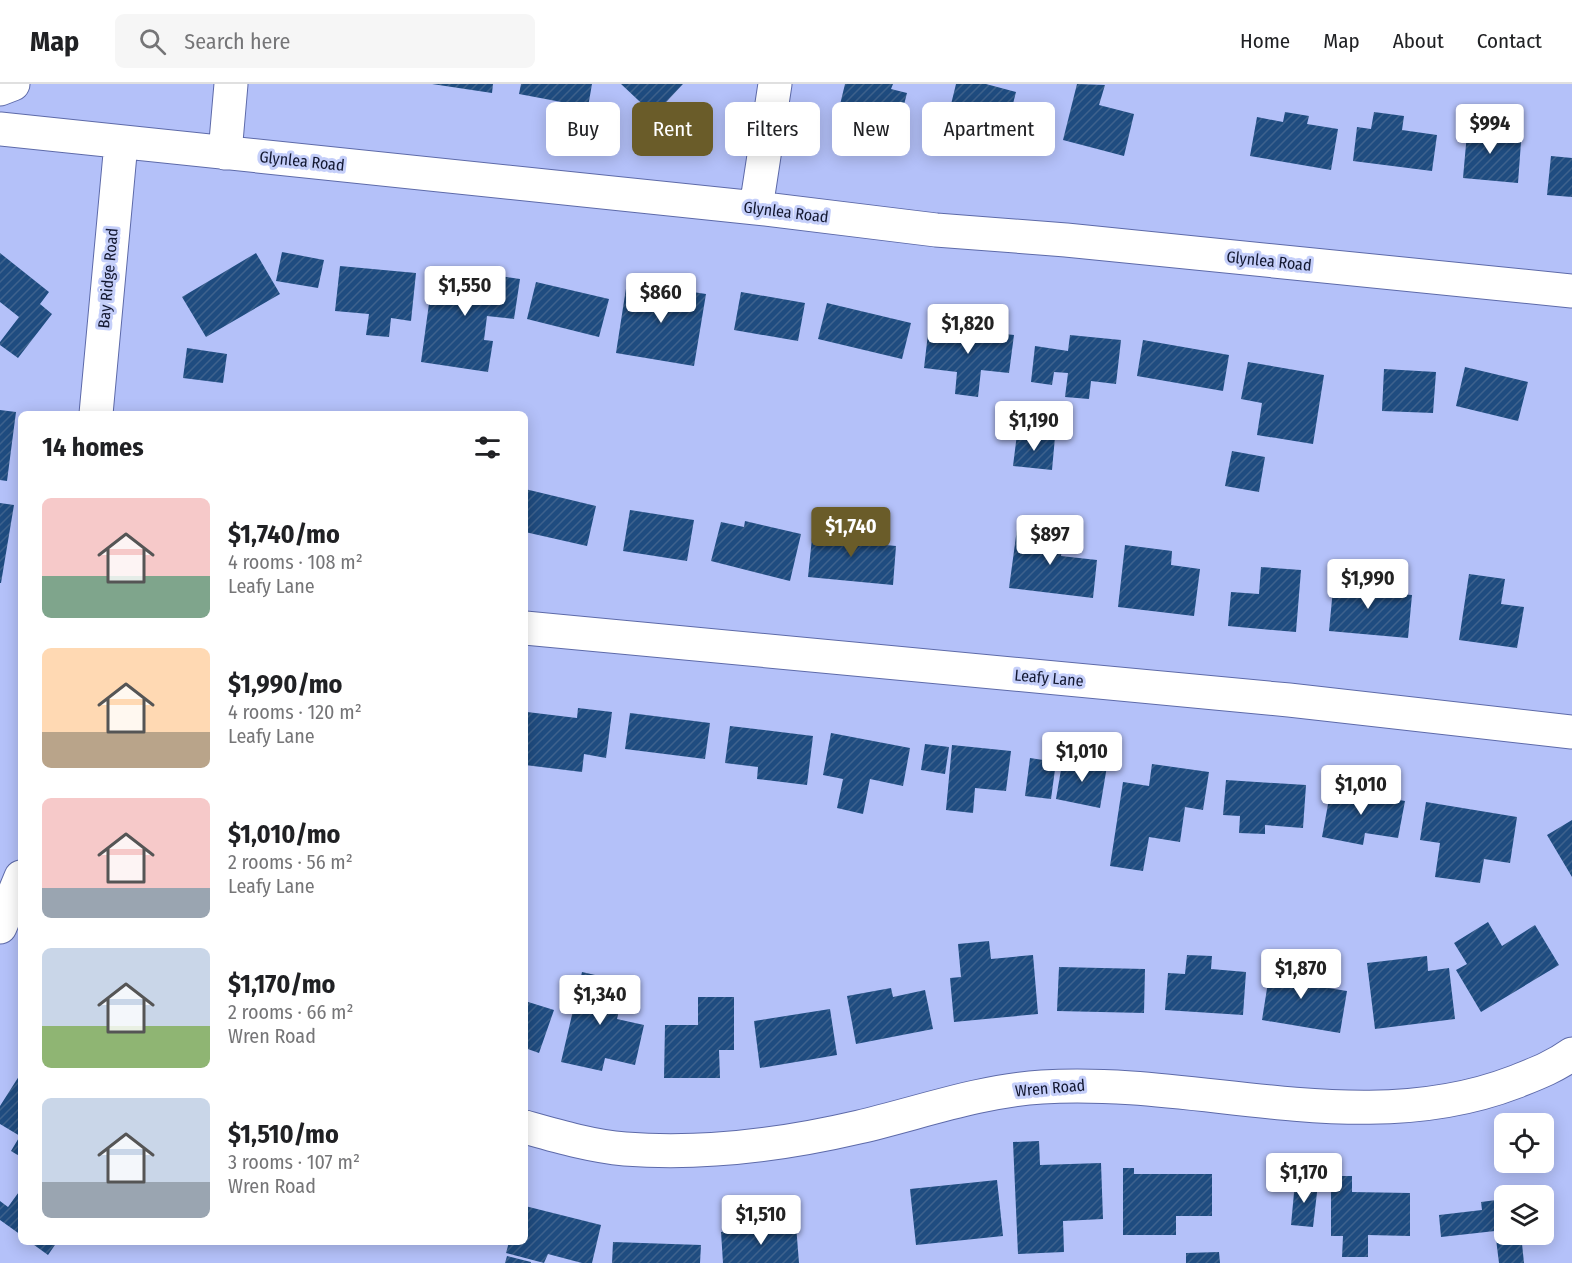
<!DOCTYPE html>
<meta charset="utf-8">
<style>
:root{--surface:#fff;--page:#f6f6f6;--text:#202124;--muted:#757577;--line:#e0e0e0;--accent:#6a5c29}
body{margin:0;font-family:"Fira Sans Condensed",sans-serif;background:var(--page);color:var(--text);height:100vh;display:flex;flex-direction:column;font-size:22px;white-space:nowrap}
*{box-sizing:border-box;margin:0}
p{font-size:20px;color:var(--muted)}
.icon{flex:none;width:33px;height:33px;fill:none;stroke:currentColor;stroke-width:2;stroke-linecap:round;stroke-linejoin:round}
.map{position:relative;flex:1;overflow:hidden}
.side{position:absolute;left:18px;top:327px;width:510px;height:834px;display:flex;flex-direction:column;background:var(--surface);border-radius:9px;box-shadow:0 3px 15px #0003}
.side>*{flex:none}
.banner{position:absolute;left:546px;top:18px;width:570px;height:54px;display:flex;gap:12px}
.buttons{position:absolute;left:1494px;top:1029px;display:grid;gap:12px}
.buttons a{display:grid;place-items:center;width:60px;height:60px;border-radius:9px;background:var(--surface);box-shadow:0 3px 15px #0003;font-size:30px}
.price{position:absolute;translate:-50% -51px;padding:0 14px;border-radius:6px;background:#fff;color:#222;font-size:20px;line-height:39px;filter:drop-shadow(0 2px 3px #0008)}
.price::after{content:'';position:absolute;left:50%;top:36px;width:18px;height:14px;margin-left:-9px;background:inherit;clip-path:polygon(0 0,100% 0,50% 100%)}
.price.current{background:var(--accent);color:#fff}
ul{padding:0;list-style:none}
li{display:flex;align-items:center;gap:18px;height:150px;padding:0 24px}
li span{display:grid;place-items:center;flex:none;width:168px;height:120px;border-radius:9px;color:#555}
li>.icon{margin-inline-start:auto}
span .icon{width:72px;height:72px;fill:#fffc;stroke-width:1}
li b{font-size:26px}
h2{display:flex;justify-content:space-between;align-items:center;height:72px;padding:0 24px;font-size:26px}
.chip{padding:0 21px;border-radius:9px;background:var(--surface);box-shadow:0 3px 15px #0003;font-size:21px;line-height:54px}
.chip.current{background:var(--accent);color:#fff}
header{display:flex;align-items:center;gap:36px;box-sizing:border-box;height:84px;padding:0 30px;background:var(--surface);border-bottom:2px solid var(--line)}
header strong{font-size:28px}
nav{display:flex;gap:33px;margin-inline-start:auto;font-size:21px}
.search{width:420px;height:54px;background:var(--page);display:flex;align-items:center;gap:15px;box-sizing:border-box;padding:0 21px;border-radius:9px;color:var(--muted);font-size:22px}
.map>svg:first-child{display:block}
.building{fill:url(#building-hatch)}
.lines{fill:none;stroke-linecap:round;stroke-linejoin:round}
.minor-casing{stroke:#5d6aa9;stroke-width:35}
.minor{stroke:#fff;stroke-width:33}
.labels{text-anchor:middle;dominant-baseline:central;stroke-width:6;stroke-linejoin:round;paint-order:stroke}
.street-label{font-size:16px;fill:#131831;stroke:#c5cffa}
</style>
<header>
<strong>Map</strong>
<div class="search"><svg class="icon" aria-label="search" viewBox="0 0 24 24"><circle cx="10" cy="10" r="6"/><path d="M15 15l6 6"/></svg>Search here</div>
<nav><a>Home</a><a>Map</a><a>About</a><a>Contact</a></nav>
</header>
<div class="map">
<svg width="1572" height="1179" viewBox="0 0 1572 1179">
<defs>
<pattern id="building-hatch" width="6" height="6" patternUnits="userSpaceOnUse" patternTransform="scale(1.5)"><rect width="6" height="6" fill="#1f4c80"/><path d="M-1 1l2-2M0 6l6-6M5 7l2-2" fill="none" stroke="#3e628d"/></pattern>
</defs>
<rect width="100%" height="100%" fill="#b4c1f9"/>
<path class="building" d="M 432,0 L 493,0 L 492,9 Z
M 521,0 L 592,0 L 588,23 L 519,10 Z
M 621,0 L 683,0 L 654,31 Z
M 845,0 L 893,0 L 891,5 L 907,9 L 895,56 L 860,47 L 863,35 L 838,29 Z
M 956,0 L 986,0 L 1016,8 L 1002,63 L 944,49 Z
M 1077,0 L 1105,1 L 1099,21 L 1134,30 L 1124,72 L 1063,56 Z
M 1285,28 L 1309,32 L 1307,40 L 1338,45 L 1331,86 L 1250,72 L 1257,33 L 1283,38 Z
M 1374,28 L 1404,32 L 1402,46 L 1437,51 L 1432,87 L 1353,77 L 1357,43 L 1371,45 Z
M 1468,38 L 1497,40 L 1495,56 L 1521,58 L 1518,99 L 1463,94 Z
M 1551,72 L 1572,74 L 1572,113 L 1547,111 Z
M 282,168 L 324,176 L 318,204 L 276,197 Z
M 0,169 L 49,208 L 40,220 L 52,230 L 18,274 L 0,261 L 0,258 L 19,233 L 0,218 Z
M 256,169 L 280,210 L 206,253 L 182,213 Z
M 340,182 L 416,189 L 411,237 L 391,234 L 389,253 L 366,251 L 369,230 L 335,227 Z
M 434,183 L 520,195 L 514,235 L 487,232 L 484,256 L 493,257 L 488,288 L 421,278 Z
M 536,198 L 609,215 L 599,253 L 527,235 Z
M 627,198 L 706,210 L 694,282 L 616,269 Z
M 741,208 L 805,219 L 798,257 L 734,246 Z
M 827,219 L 911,239 L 902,275 L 818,255 Z
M 929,241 L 1014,251 L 1009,289 L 981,286 L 978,313 L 955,310 L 957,288 L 924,284 Z
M 1070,251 L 1121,256 L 1116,300 L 1091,297 L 1089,315 L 1065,313 L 1068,289 L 1054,288 L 1052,301 L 1031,298 L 1035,262 L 1068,267 Z
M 1143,256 L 1229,271 L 1223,307 L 1137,292 Z
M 187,264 L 227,270 L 223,299 L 183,294 Z
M 1248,278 L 1324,291 L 1313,360 L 1257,351 L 1262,319 L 1241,315 Z
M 1465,283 L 1528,298 L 1518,337 L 1456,322 Z
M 1384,285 L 1436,288 L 1433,329 L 1382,327 Z
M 0,326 L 16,328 L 7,397 L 0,396 Z
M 1017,350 L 1055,353 L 1052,386 L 1013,382 Z
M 1232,367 L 1265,373 L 1259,408 L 1225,402 Z
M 525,405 L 596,422 L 587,462 L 525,448 Z
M 0,419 L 14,421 L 1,499 L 0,499 Z
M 630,426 L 694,436 L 687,477 L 623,467 Z
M 745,437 L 801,450 L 790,497 L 711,477 L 721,438 L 744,443 Z
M 830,439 L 855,441 L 854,458 L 896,462 L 893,501 L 808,493 L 812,454 L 829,455 Z
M 1017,445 L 1064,450 L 1061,472 L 1097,476 L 1093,514 L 1009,504 Z
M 1125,461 L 1172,467 L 1171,481 L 1200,485 L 1194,532 L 1118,523 Z
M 1261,483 L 1301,486 L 1296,548 L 1228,542 L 1231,508 L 1259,510 Z
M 1335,484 L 1354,485 L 1352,506 L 1412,511 L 1408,554 L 1329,547 Z
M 1469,490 L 1505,495 L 1501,520 L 1524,523 L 1517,564 L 1459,556 Z
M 578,624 L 612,628 L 606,674 L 584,670 L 582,688 L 525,681 L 525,644 L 527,628 L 577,634 Z
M 630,629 L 710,639 L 705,675 L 625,665 Z
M 730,642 L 813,652 L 807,701 L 757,695 L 758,683 L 725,679 Z
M 831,649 L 910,664 L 903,702 L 870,695 L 863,730 L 837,724 L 843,695 L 823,691 Z
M 925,660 L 949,663 L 945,690 L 921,686 Z
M 952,661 L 1011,667 L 1006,707 L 975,704 L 973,729 L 946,726 Z
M 1030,674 L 1056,678 L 1051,715 L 1025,712 Z
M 1063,674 L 1107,682 L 1100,724 L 1056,715 Z
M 1152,680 L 1209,688 L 1203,726 L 1185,723 L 1180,758 L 1149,753 L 1143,787 L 1110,782 L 1123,698 L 1149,702 Z
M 1226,696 L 1306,701 L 1303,744 L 1265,741 L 1265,750 L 1239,749 L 1240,732 L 1223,731 Z
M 1331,704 L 1405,717 L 1398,754 L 1365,749 L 1363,761 L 1322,753 Z
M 1426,718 L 1517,733 L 1510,779 L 1484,775 L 1480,799 L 1435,793 L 1440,759 L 1420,756 Z
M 1572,736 L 1572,793 L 1547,751 Z
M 1488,838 L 1502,862 L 1535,841 L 1559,881 L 1481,928 L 1456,886 L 1467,880 L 1454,859 Z
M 989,857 L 991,875 L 1033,871 L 1038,930 L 954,938 L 950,894 L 961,893 L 958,860 Z
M 1187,871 L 1212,872 L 1211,885 L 1246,888 L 1243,931 L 1165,926 L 1168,889 L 1185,890 Z
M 1427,872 L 1428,887 L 1449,884 L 1455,935 L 1375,945 L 1367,879 Z
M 1272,873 L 1301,878 L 1297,899 L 1347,907 L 1340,949 L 1262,936 Z
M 1059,883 L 1145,885 L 1144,929 L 1057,927 Z
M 582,888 L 626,898 L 617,935 L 644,941 L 635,981 L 605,974 L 602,987 L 561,978 Z
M 891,904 L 893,913 L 925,906 L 933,945 L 856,960 L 847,912 Z
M 698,913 L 734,913 L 734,966 L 719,966 L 720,994 L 664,994 L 665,941 L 698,941 Z
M 525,917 L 554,926 L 539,969 L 525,964 Z
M 830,925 L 837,971 L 760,984 L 754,937 Z
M 21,989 L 21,1073 L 11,1067 L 20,1052 L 0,1040 L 0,1022 Z
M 1039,1057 L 1040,1081 L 1101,1079 L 1103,1135 L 1063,1137 L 1064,1168 L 1018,1170 L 1013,1058 Z
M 1123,1084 L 1134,1084 L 1134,1090 L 1212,1090 L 1212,1132 L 1176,1132 L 1176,1151 L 1123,1151 Z
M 1331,1092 L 1352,1092 L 1352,1108 L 1410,1109 L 1410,1152 L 1368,1151 L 1368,1173 L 1342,1173 L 1343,1152 L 1331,1152 Z
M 997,1096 L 1003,1152 L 916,1161 L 910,1105 Z
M 1295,1098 L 1318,1100 L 1313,1143 L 1291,1141 Z
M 21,1105 L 21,1151 L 0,1136 L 0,1117 L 8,1123 Z
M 1504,1115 L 1504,1150 L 1521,1150 L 1524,1179 L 1499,1179 L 1495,1147 L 1441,1153 L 1439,1131 L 1482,1126 L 1481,1118 Z
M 525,1122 L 601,1141 L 592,1179 L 582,1179 L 548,1170 L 544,1179 L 506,1169 L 509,1158 L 525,1158 Z
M 796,1141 L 799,1179 L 723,1179 L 721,1148 Z
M 30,1158 L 57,1158 L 48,1171 Z
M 613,1158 L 701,1161 L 700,1179 L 612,1179 Z
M 1219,1168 L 1220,1179 L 1186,1179 L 1186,1169 Z
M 507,1172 L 531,1178 L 531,1179 L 505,1179 Z"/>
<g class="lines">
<defs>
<path id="minor" d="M 0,5 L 13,0
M 0,45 L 756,124 L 936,146 L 1066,156 L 1572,207
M 225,69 L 231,0
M 756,124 L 775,0
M 96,330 L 121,59
M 525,544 L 1289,616 L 1572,648
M 0,843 L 21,793
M 525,1043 C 557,1052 591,1062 625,1065 C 703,1071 782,1061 859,1043 C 919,1029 979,1007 1042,1003 C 1199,993 1362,1057 1515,998 C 1535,990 1554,983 1572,970"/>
</defs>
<use href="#minor" class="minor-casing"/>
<use href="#minor" class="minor"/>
</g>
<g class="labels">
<g class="street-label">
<text transform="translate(302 77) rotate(6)">Glynlea Road</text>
<text transform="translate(786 128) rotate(7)">Glynlea Road</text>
<text transform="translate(1269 177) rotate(6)">Glynlea Road</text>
<text transform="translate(108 194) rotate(-85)">Bay Ridge Road</text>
<text transform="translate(1049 594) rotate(5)">Leafy Lane</text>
<text transform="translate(1050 1004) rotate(-5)">Wren Road</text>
</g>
</g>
</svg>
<div class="buttons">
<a><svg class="icon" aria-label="locate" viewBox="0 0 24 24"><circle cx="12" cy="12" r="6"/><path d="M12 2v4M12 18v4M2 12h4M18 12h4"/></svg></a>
<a><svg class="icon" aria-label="layers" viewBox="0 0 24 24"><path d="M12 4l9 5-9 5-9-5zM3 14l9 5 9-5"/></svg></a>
</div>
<b class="price" style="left:1490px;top:71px">$994</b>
<b class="price" style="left:465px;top:233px">$1,550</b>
<b class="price" style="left:661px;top:240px">$860</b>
<b class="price" style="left:968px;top:271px">$1,820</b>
<b class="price" style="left:1034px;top:368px">$1,190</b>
<b class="price current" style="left:851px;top:474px">$1,740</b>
<b class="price" style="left:1050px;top:482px">$897</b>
<b class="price" style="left:1368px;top:526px">$1,990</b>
<b class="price" style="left:1082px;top:699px">$1,010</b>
<b class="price" style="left:1361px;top:732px">$1,010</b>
<b class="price" style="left:1301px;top:916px">$1,870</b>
<b class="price" style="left:600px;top:942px">$1,340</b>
<b class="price" style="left:1304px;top:1120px">$1,170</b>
<b class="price" style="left:761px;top:1162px">$1,510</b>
<div class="banner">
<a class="chip">Buy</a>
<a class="chip current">Rent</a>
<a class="chip">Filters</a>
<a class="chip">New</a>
<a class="chip">Apartment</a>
</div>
<section class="side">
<h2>14 homes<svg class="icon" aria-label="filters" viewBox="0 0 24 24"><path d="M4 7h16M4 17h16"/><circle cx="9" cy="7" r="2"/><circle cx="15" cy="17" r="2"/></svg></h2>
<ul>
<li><span style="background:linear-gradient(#f6c9c9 65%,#7fa58c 0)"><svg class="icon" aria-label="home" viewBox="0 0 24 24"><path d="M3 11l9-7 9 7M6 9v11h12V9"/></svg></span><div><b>$1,740/mo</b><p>4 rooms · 108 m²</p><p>Leafy Lane</p></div></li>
<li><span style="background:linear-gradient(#ffd9b3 70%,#b9a48a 0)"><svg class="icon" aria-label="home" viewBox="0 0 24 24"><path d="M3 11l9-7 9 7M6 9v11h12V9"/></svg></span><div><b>$1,990/mo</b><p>4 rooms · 120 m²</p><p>Leafy Lane</p></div></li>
<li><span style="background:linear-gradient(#f6c9c9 75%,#9aa5b1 0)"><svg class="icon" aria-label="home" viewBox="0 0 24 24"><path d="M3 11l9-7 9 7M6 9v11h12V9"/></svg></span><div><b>$1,010/mo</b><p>2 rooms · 56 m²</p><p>Leafy Lane</p></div></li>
<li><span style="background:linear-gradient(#c9d6e8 65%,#8fb573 0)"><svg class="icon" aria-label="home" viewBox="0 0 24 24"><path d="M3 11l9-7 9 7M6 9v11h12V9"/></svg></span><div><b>$1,170/mo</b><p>2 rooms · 66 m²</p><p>Wren Road</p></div></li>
<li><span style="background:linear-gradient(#c9d6e8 70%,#9aa5b1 0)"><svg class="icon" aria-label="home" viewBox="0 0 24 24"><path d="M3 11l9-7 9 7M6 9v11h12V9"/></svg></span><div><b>$1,510/mo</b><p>3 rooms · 107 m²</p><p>Wren Road</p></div></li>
</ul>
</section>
</div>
